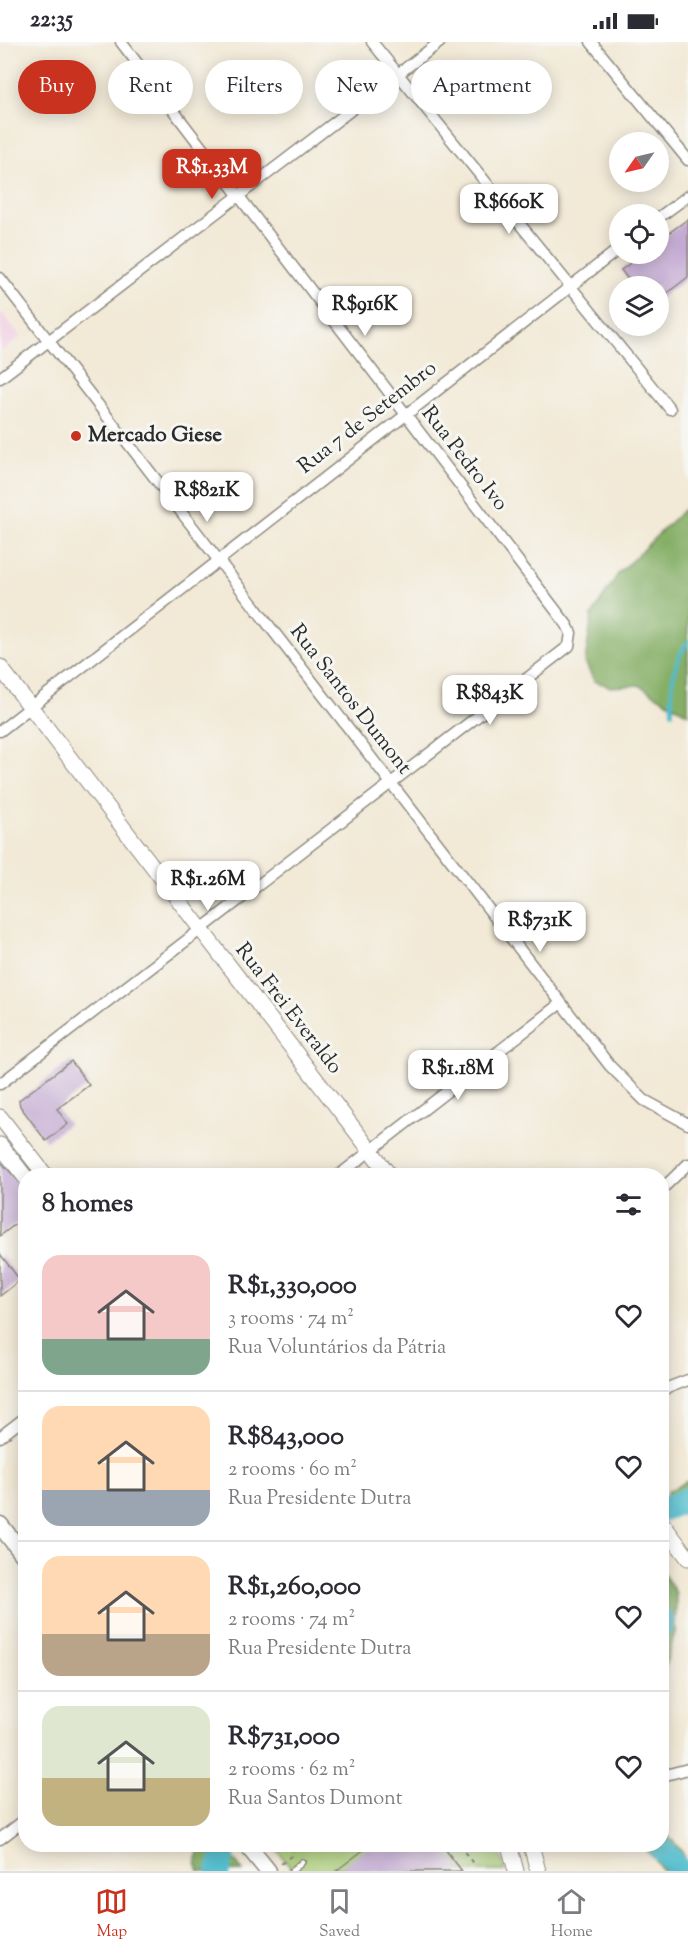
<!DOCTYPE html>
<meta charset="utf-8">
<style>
:root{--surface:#fff;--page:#f2f2f3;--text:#2b2b33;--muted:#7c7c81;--line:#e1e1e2;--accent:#c8321e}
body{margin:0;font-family:"Sorts Mill Goudy",serif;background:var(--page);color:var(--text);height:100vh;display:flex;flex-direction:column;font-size:22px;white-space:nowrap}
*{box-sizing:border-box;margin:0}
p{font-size:20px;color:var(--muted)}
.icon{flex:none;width:33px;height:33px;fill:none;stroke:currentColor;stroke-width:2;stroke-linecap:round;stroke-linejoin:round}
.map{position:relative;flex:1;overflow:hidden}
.details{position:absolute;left:18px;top:1126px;width:651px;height:684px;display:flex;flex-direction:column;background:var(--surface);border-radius:24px;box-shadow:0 3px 15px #0003}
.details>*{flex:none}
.guide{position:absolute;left:18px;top:18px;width:652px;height:54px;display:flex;gap:12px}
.needle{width:39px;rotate:236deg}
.tools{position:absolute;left:609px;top:90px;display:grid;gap:12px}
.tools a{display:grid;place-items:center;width:60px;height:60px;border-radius:50%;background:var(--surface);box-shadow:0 3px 15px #0003;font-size:30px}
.price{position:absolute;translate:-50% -51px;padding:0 14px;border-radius:12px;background:#fff;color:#222;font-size:20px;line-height:39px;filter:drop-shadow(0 2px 3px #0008)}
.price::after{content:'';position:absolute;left:50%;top:36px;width:18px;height:14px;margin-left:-9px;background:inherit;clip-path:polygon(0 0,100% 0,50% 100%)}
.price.current{background:var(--accent);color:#fff}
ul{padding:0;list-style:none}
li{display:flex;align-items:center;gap:18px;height:150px;padding:0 24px}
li+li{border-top:2px solid var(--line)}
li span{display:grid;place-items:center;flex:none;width:168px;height:120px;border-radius:18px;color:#555}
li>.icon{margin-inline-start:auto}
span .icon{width:72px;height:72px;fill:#fffc;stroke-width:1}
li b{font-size:26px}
h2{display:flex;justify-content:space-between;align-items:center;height:72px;padding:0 24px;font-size:26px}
.pill{padding:0 21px;border-radius:27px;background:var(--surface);box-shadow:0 3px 15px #0003;font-size:21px;line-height:54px}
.pill.current{background:var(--accent);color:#fff}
.status{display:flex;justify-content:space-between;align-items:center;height:42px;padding:0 30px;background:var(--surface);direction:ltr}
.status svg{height:16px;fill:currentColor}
.tabs{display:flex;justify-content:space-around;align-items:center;height:84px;border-top:2px solid var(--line);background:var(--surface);font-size:16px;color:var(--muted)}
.tabs a{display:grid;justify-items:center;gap:3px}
.tabs .current{color:var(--accent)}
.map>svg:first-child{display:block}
.built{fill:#f2cfe2}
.green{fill:#a7cb74;stroke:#697b50;stroke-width:1.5}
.forest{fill:#85af66;stroke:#586d48;stroke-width:1.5}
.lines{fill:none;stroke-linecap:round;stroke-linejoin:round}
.stream{stroke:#50bccc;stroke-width:4}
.river{stroke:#50bccc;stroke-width:24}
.building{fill:#c3a8d3}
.lane-casing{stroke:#8e8a80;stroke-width:8}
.street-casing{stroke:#8e8a80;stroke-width:13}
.secondary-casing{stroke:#8e8a80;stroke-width:17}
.primary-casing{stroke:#8e8a80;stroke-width:19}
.path{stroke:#8e8a80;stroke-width:2;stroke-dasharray:4.5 4.5;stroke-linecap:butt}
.lane{stroke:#fff;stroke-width:5}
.street{stroke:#fff;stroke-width:10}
.secondary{stroke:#fff;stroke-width:15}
.primary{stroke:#fff;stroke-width:16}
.poi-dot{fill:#c8321e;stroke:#f6f6f2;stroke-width:2}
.labels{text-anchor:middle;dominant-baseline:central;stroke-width:6;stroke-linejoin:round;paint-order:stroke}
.street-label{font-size:21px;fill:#2b2b2b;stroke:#f6f6f2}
.poi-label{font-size:21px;font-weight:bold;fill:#2b2b2b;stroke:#f6f6f2;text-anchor:start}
</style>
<div class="status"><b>22:35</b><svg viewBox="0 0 49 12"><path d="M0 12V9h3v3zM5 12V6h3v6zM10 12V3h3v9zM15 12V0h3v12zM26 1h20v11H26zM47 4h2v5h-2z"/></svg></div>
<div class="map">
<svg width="688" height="1829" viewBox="0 0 688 1829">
<rect width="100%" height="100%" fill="#f6f6f2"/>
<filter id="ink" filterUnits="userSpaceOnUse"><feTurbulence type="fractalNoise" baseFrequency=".0167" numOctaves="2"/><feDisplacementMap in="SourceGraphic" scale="12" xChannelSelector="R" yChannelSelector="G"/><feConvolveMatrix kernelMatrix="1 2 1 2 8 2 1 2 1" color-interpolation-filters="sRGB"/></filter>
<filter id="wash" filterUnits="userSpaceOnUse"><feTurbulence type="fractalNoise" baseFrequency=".008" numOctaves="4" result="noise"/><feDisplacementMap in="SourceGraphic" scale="24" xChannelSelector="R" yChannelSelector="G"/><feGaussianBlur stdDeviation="1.35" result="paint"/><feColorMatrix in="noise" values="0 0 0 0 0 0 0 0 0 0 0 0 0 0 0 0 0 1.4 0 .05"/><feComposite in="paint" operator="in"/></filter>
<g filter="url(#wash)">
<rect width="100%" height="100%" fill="#f2e9d6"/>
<path class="built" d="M 0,268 L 21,295 L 0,311 Z"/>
<path class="green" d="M 273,1803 L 498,1803 L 505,1829 L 293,1829 Z"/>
<path class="forest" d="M 688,463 L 688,672 L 639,643 L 611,645 L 594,639 L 585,620 L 592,573 L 618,532 Z
M 688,1439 L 688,1472 C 676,1475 669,1470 664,1459 L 668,1449 Z
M 662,1530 L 676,1551 L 675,1591 L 662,1634 Z
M 662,1788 C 674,1801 688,1811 688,1829 L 662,1829 L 655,1817 L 640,1803 L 662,1803 Z
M 222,1803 L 243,1829 L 199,1829 L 196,1820 L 201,1804 Z"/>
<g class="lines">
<path class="stream" d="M 672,671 C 671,644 671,623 688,600"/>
<path class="river" d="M 662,1468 L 688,1457
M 662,1578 L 662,1583
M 658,1803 L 677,1824 L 678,1829
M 218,1829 L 226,1803"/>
</g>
<g id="blocks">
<path class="building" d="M 688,177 L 688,235 L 658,258 L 658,244 L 633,244 L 621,228 L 643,212 L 658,212 L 658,199 Z
M 71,1019 L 89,1043 L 57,1067 L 68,1082 L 46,1099 L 20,1064 L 19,1058 Z
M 0,1119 L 26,1147 L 26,1174 L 0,1194 Z
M 0,1212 L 20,1238 L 0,1254 Z
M 370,1803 L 442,1803 L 462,1829 L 336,1829 Z"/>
</g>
</g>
<g filter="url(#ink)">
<use href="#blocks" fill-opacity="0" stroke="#8e8a80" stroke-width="1.5"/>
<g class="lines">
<defs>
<path id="lane" d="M 292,1829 L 302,1820"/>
<path id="street" d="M 372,0 L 670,367
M 591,0 L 688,118
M 658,176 L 688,154
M 0,236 L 610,1024 L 644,1058 L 688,1082
M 0,336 L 440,0
M 0,689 L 620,206
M 0,1042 L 569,604 L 571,591 L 567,583 L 121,0
M 338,1134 L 561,961
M 662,1147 L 688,1122
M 662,1348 L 688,1338
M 0,1395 L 26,1375
M 662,1734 L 688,1727
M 0,1797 L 26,1777"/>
<path id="secondary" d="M 0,625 L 390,1134
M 0,1075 L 46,1134
M 0,1103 L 26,1136
M 662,1481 L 688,1516
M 509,1803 L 516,1829
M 531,1803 L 538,1829"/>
<path id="primary" d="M 0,1483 L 26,1516
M 247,1803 L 268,1829"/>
</defs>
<use href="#lane" class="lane-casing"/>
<use href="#street" class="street-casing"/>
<use href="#secondary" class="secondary-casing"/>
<use href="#primary" class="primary-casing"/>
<path class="path" d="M 459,1803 L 475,1824
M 281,1822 L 292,1813 L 294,1803"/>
<use href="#lane" class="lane"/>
<use href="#street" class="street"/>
<use href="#secondary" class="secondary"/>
<use href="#primary" class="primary"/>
</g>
</g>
<circle class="poi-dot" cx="76" cy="394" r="6"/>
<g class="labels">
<g class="street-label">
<text transform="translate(368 376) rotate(-38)">Rua 7 de Setembro</text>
<text transform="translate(464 417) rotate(52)">Rua Pedro Ivo</text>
<text transform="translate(350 658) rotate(52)">Rua Santos Dumont</text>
<text transform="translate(288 967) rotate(52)">Rua Frei Everaldo</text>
</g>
<g class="poi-label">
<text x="88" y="394">Mercado Giese</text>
</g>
</g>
</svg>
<div class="tools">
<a><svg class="needle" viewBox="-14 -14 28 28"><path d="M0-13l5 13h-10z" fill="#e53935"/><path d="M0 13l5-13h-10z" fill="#7c7c81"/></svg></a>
<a><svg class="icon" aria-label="locate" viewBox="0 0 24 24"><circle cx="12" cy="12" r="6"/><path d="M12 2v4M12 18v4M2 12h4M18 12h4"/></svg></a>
<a><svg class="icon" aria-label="layers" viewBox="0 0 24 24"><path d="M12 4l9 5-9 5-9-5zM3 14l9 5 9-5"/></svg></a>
</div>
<b class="price current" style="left:212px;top:158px">R$1.33M</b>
<b class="price" style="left:509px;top:193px">R$660K</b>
<b class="price" style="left:365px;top:295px">R$916K</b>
<b class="price" style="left:207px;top:481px">R$821K</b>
<b class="price" style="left:490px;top:684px">R$843K</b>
<b class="price" style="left:208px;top:870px">R$1.26M</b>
<b class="price" style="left:540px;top:911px">R$731K</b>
<b class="price" style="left:458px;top:1059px">R$1.18M</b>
<div class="guide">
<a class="pill current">Buy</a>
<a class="pill">Rent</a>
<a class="pill">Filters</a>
<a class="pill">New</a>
<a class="pill">Apartment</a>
</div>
<section class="details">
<h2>8 homes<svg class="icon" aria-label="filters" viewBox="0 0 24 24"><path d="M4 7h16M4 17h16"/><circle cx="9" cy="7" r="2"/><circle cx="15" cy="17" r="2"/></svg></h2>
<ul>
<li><span style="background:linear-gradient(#f6c9c9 70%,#7fa58c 0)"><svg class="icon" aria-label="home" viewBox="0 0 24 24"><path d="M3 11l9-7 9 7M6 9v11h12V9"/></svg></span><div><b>R$1,330,000</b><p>3 rooms · 74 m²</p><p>Rua Voluntários da Pátria</p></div><svg class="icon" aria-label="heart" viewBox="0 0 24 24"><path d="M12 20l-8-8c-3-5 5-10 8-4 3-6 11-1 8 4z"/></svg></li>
<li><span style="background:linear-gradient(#ffd9b3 70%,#9aa5b1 0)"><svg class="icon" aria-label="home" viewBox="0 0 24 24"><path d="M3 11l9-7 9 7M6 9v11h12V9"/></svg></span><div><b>R$843,000</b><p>2 rooms · 60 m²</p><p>Rua Presidente Dutra</p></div><svg class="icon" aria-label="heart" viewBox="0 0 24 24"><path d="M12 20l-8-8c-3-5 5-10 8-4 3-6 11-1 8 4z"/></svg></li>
<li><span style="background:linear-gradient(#ffd9b3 65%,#b9a48a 0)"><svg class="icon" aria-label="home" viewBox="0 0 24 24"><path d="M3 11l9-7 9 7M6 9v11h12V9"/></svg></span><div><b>R$1,260,000</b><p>2 rooms · 74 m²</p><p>Rua Presidente Dutra</p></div><svg class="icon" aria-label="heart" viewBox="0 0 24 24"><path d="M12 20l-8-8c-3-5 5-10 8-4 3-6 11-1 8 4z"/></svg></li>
<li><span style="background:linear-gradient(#dfe7d0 60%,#c2b280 0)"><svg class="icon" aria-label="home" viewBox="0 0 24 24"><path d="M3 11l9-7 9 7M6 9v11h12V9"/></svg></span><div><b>R$731,000</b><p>2 rooms · 62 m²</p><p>Rua Santos Dumont</p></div><svg class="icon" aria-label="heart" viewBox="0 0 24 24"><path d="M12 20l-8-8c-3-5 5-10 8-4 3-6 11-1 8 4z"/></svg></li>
</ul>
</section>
</div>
<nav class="tabs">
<a class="current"><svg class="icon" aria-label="map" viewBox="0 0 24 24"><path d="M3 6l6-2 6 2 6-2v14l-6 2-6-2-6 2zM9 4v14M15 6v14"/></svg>Map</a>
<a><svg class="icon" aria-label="saved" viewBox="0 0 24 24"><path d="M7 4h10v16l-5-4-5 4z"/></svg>Saved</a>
<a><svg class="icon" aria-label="home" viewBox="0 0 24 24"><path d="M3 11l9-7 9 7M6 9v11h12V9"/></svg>Home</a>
</nav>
